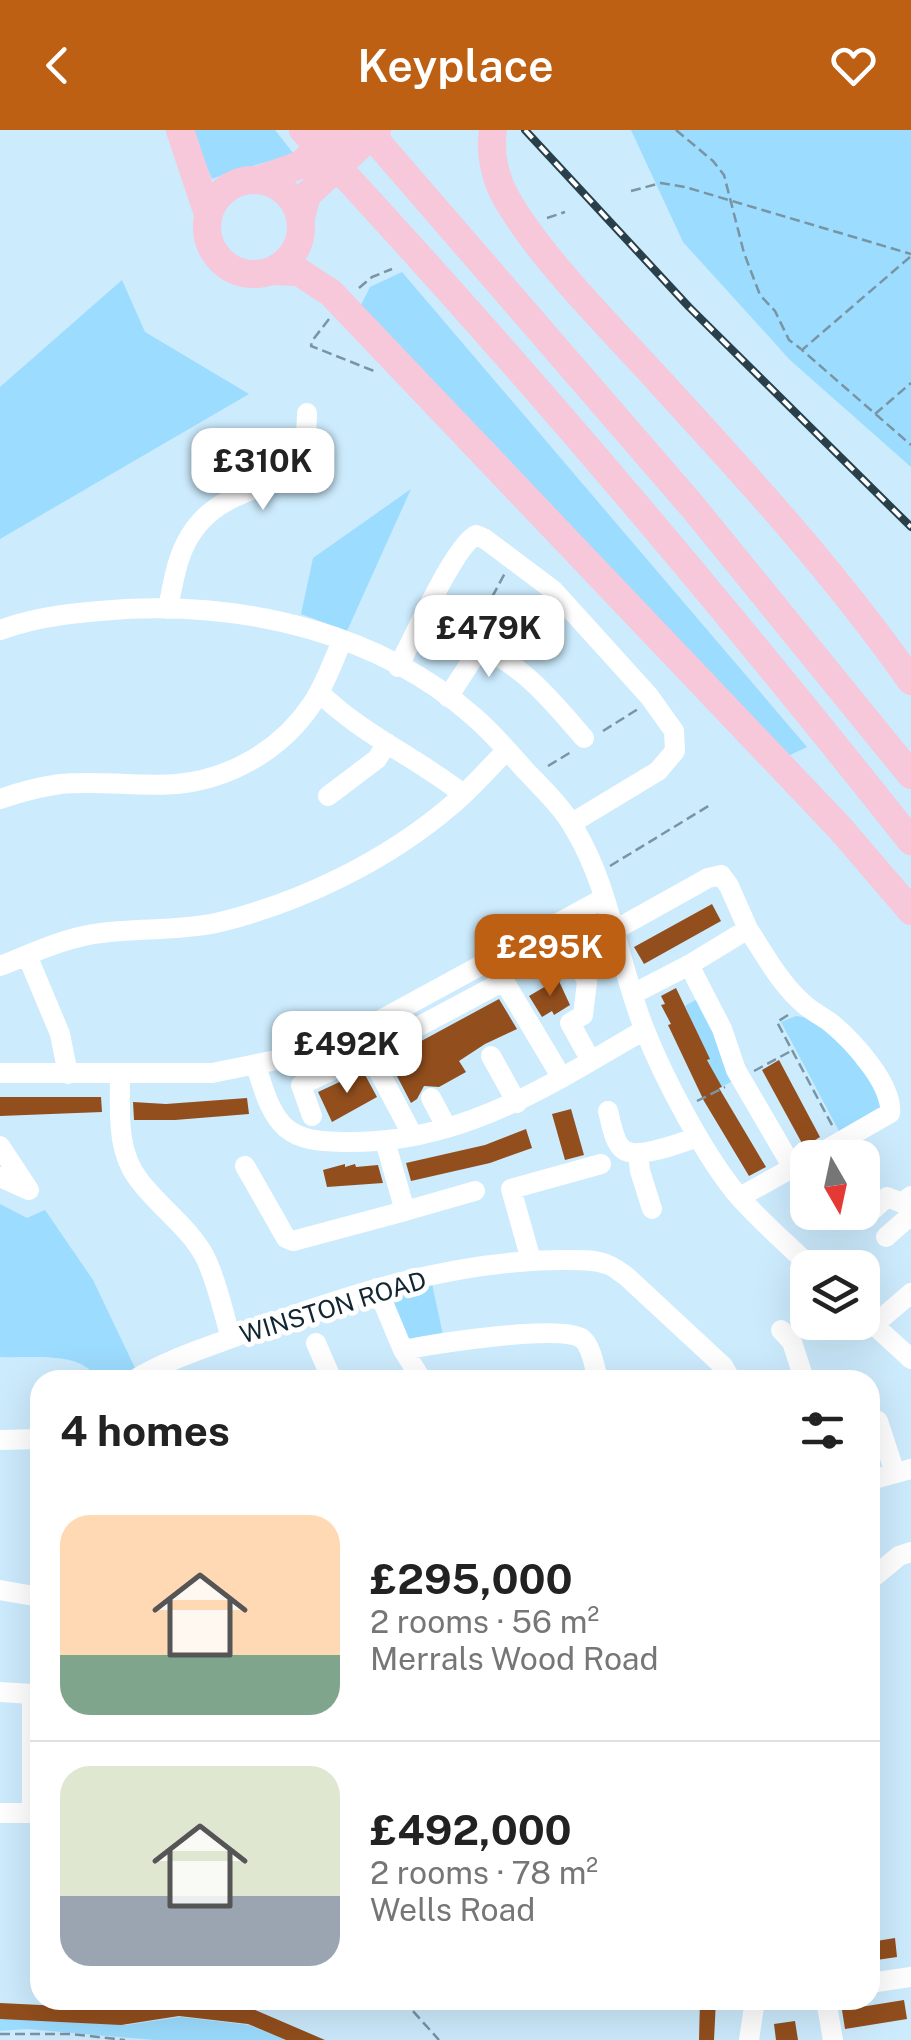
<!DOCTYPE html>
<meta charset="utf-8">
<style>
:root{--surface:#fff;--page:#f2f2f2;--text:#222;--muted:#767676;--line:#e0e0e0;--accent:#be6013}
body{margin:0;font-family:"Public Sans",sans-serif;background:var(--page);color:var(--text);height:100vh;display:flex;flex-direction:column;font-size:38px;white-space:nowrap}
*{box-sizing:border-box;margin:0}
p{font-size:32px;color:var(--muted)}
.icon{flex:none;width:55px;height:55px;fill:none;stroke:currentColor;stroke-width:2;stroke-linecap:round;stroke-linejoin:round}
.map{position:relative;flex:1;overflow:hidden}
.panel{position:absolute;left:30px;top:1240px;width:850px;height:640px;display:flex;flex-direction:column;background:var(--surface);border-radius:30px;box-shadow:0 10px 40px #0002}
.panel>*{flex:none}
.needle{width:65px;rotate:171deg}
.fabs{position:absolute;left:790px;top:1010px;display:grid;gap:20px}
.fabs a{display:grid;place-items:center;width:90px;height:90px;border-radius:20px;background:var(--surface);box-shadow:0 10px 40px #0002;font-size:50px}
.price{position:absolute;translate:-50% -85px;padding:0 22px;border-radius:20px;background:#fff;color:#222;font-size:32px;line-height:65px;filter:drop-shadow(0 2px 5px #0008)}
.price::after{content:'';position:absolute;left:50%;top:60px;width:30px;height:22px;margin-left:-15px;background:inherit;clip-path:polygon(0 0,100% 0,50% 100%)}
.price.on{background:var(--accent);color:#fff}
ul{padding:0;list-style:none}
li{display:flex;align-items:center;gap:30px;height:250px;padding:0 30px}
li+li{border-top:2px solid var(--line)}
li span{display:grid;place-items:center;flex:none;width:280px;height:200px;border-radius:30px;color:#555}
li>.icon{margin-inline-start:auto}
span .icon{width:120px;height:120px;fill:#fffc;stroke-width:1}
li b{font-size:42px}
h2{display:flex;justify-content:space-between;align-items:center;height:120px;padding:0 30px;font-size:42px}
header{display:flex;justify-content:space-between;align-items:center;height:130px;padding:0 30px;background:var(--accent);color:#fff;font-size:45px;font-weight:600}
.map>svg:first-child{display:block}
.green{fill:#9cdcfe}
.building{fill:#924e1d}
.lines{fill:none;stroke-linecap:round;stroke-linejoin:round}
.path{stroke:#7994a3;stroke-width:2.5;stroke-dasharray:10 5;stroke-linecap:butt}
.minor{stroke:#fff;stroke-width:20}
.highway{stroke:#f7c7da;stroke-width:28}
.rail-casing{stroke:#29404b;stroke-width:8}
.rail{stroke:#fff;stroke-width:4;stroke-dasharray:11;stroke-linecap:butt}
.labels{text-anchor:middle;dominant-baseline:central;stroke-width:10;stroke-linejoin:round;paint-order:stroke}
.street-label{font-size:25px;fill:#112631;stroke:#fff}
</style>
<header><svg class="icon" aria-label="back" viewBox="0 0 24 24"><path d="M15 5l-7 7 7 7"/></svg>Keyplace<svg class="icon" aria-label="heart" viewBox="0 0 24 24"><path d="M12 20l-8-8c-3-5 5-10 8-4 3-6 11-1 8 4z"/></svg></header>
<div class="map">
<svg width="911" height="1910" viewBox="0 0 911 1910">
<rect width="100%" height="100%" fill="#ccebfd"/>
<path class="green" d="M 191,0 L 275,0 L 293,23 C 266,34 239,38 212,49 Z
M 631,0 L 911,0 L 911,337 L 790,230 L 683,112 Z
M 402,142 L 807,617 L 788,626 L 494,314 L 360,177 L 370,157 Z
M 122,150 L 145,202 L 249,264 L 0,409 L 0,257 Z
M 411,359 L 347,501 L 301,484 L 313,428 Z
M 701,867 L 735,950 L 721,957 L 686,886 L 689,884 L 685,876 Z
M 796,886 C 830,888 874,945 880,977 L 875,983 L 840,1003 L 781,892 Z
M 0,1074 L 27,1088 L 45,1080 L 93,1150 L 135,1238 C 96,1267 103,1240 73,1231 C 51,1225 23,1228 0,1227 Z
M 432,1154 L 443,1205 L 408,1211 C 401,1195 389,1178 397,1161 Z
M 181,1887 L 249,1895 L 286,1910 L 154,1910 L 27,1899 L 0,1901 L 0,1889 L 47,1888 L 127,1895 Z"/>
<path class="building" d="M 712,774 L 721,791 L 644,834 L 634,817 Z
M 558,849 L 570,875 L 554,885 L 552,881 L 542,887 L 529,866 Z
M 676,858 L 710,929 L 707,930 L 722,957 L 719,958 L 766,1037 L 749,1046 L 704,971 L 668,895 L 671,894 L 661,875 L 665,874 L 661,866 Z
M 499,869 L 517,899 L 485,914 L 459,931 L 466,942 L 439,957 L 424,956 L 417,969 L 411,973 L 388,929 Z
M 779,930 L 820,1007 L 804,1017 L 762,940 Z
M 363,941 L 377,967 L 332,992 L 318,962 Z
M 0,967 L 101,967 L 102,982 L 0,986 Z
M 247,968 L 249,984 L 175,990 L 134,990 L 133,972 L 166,974 Z
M 571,979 L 584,1025 L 565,1030 L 552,984 Z
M 526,999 L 532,1018 L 490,1033 L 411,1051 L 406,1033 L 485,1015 Z
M 345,1034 L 345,1037 L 355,1034 L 356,1037 L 378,1035 L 383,1053 L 327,1057 L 323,1040 Z
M 895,1808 L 897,1827 L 870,1831 L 870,1812 Z
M 700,1870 L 716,1870 L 714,1910 L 699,1910 Z
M 904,1870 L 907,1889 L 845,1899 L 842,1880 Z
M 179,1871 L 253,1879 L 325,1910 L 286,1910 L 248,1894 L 179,1886 L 121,1895 L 0,1889 L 0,1873 L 121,1879 Z
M 795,1891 L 798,1910 L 776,1910 L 774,1894 Z"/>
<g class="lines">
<path class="path" d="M 676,0 L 713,31 L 724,45 L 744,123 L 760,165 L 775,181 L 789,210 L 801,219
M 631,61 L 661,53 L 685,57 L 911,124
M 547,88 L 565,82
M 910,127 L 802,220 L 911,315
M 359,158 L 372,147 L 392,139
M 329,189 L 312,211 L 311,216 L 374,241
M 875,284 L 911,253
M 478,493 L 505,443
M 603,601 L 638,579
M 548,636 L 571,622
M 610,736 L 710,675
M 788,885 L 777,892 L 833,997
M 754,941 L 791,921
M 697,971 L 725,957
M 870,1739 L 874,1738
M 403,1870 L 439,1910
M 773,1878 L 810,1871
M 0,1904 L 71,1904 L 125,1910"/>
<path class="minor" d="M 168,479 C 174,447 178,416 201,391 C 246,343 307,371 307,283
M 0,500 C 41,485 83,482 126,479 C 248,473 379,503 473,586 C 492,602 509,622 525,640 C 542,658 562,677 574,698 C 611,759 618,833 644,898 C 663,947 706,1029 741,1069 C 763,1093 788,1115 812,1138
M 480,517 C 524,536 553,572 584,608
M 398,537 C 413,510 454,416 476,405 L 485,409 L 553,460 L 649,566 L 674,601 L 675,621 L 658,641 L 572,693
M 319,562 C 361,604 416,627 463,664
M 448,567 L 487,507
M 328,666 L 377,629 L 387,613
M 0,669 C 20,662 40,657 60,654 C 99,650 138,657 177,654 C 231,649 282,619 312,574 C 325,555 333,531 342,511
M 613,801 L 708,748 L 721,745 L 729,756 L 748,799
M 27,825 L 60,904 L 68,944
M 579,834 L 587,852 L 583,885 L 570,893 L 591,931
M 689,835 L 722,899 L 736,940 L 793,1038
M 0,836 C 33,823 66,807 101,803 C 140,798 178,801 216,793 C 300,773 387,731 453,674 C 472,658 489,638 507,620
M 633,864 L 689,835 L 748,799 C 765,825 781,855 805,875 C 813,882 823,887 831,893 C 853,911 893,955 890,983 L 812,1028
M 491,926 L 517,973
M 256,936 C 263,957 269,983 286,998 C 303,1012 324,1011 345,1012 C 459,1015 550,955 644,900
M 0,943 L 212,943 L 291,927 L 353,905 L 604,768
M 120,945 C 120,980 116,1021 139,1050 C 159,1077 189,1097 205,1127 C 217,1151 223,1182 231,1208
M 431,968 L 447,998
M 608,981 C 611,992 614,1014 624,1020 C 638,1030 682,1012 698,1007
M 312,986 L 301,955 L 369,923
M 413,1006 L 369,923 L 504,851 L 562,948
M 385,1011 L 405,1081 L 475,1061
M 0,1016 L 29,1060 L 0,1047
M 638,1024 L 640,1041 L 652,1079
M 245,1036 L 286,1108 L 293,1111 L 405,1081
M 740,1067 L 801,1033
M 867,1085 L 887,1067 L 902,1073 L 911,1066
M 886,1107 L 911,1085
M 531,1130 L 511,1059 L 601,1034
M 377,1158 L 403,1220 L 422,1250
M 862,1184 L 911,1229
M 875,1194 L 911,1163
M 781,1200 L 792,1212 L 803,1246 L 792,1250
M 316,1213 L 332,1250
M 403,1220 C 434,1214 557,1194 581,1208 C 591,1214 595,1238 598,1250
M 134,1250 C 166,1230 205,1218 240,1205 C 343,1166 449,1131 560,1130 C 575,1130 592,1129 606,1134 C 613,1136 620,1142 626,1146 L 723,1236 L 731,1250
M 878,1291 L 895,1343
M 0,1310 L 40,1309
M 870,1350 L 911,1339
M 870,1450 L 899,1426 L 911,1422
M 0,1460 L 40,1467
M 0,1562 L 32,1564
M 32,1682 L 32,1564 L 40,1564
M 0,1683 L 40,1683
M 870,1853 L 911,1847
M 826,1870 L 833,1910
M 749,1910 L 755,1870"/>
<path class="highway" d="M 180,0 L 208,84
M 303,0 C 516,228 717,466 911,711
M 367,0 L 692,376 L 911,645
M 493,0 C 489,25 496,52 509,73 C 545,133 613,200 661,253 C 749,349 836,444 911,551
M 261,49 L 300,35 L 339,0
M207 97a47 47 0 1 1 94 0a47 47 0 1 1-94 0Z
M 301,87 L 307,65 L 377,0
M 274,141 L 299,142 L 331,163 L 839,697 L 911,781"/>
<defs>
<path id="rail" d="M 525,0 L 689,177 L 911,397"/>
</defs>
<use href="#rail" class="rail-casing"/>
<use href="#rail" class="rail"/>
</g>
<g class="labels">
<g class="street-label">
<text transform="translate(333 1177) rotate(-17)">WINSTON ROAD</text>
</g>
</g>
</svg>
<div class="fabs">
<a><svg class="needle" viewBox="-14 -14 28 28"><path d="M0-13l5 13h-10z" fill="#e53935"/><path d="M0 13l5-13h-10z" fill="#767676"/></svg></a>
<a><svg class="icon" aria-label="layers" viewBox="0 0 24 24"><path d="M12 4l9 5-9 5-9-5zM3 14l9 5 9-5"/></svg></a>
</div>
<b class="price" style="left:263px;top:383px">£310K</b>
<b class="price" style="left:489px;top:550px">£479K</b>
<b class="price on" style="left:550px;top:869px">£295K</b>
<b class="price" style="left:347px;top:966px">£492K</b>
<section class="panel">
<h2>4 homes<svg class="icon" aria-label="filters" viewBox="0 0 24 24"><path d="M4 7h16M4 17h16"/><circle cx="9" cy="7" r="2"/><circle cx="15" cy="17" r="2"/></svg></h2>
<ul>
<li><span style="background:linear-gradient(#ffd9b3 70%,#7fa58c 0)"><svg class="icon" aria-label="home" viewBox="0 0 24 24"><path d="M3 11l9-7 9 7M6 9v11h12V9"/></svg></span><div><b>£295,000</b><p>2 rooms · 56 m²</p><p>Merrals Wood Road</p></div></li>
<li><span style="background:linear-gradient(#dfe7d0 65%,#9aa5b1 0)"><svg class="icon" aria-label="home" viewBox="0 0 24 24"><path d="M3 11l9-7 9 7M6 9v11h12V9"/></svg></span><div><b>£492,000</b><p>2 rooms · 78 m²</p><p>Wells Road</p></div></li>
</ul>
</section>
</div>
